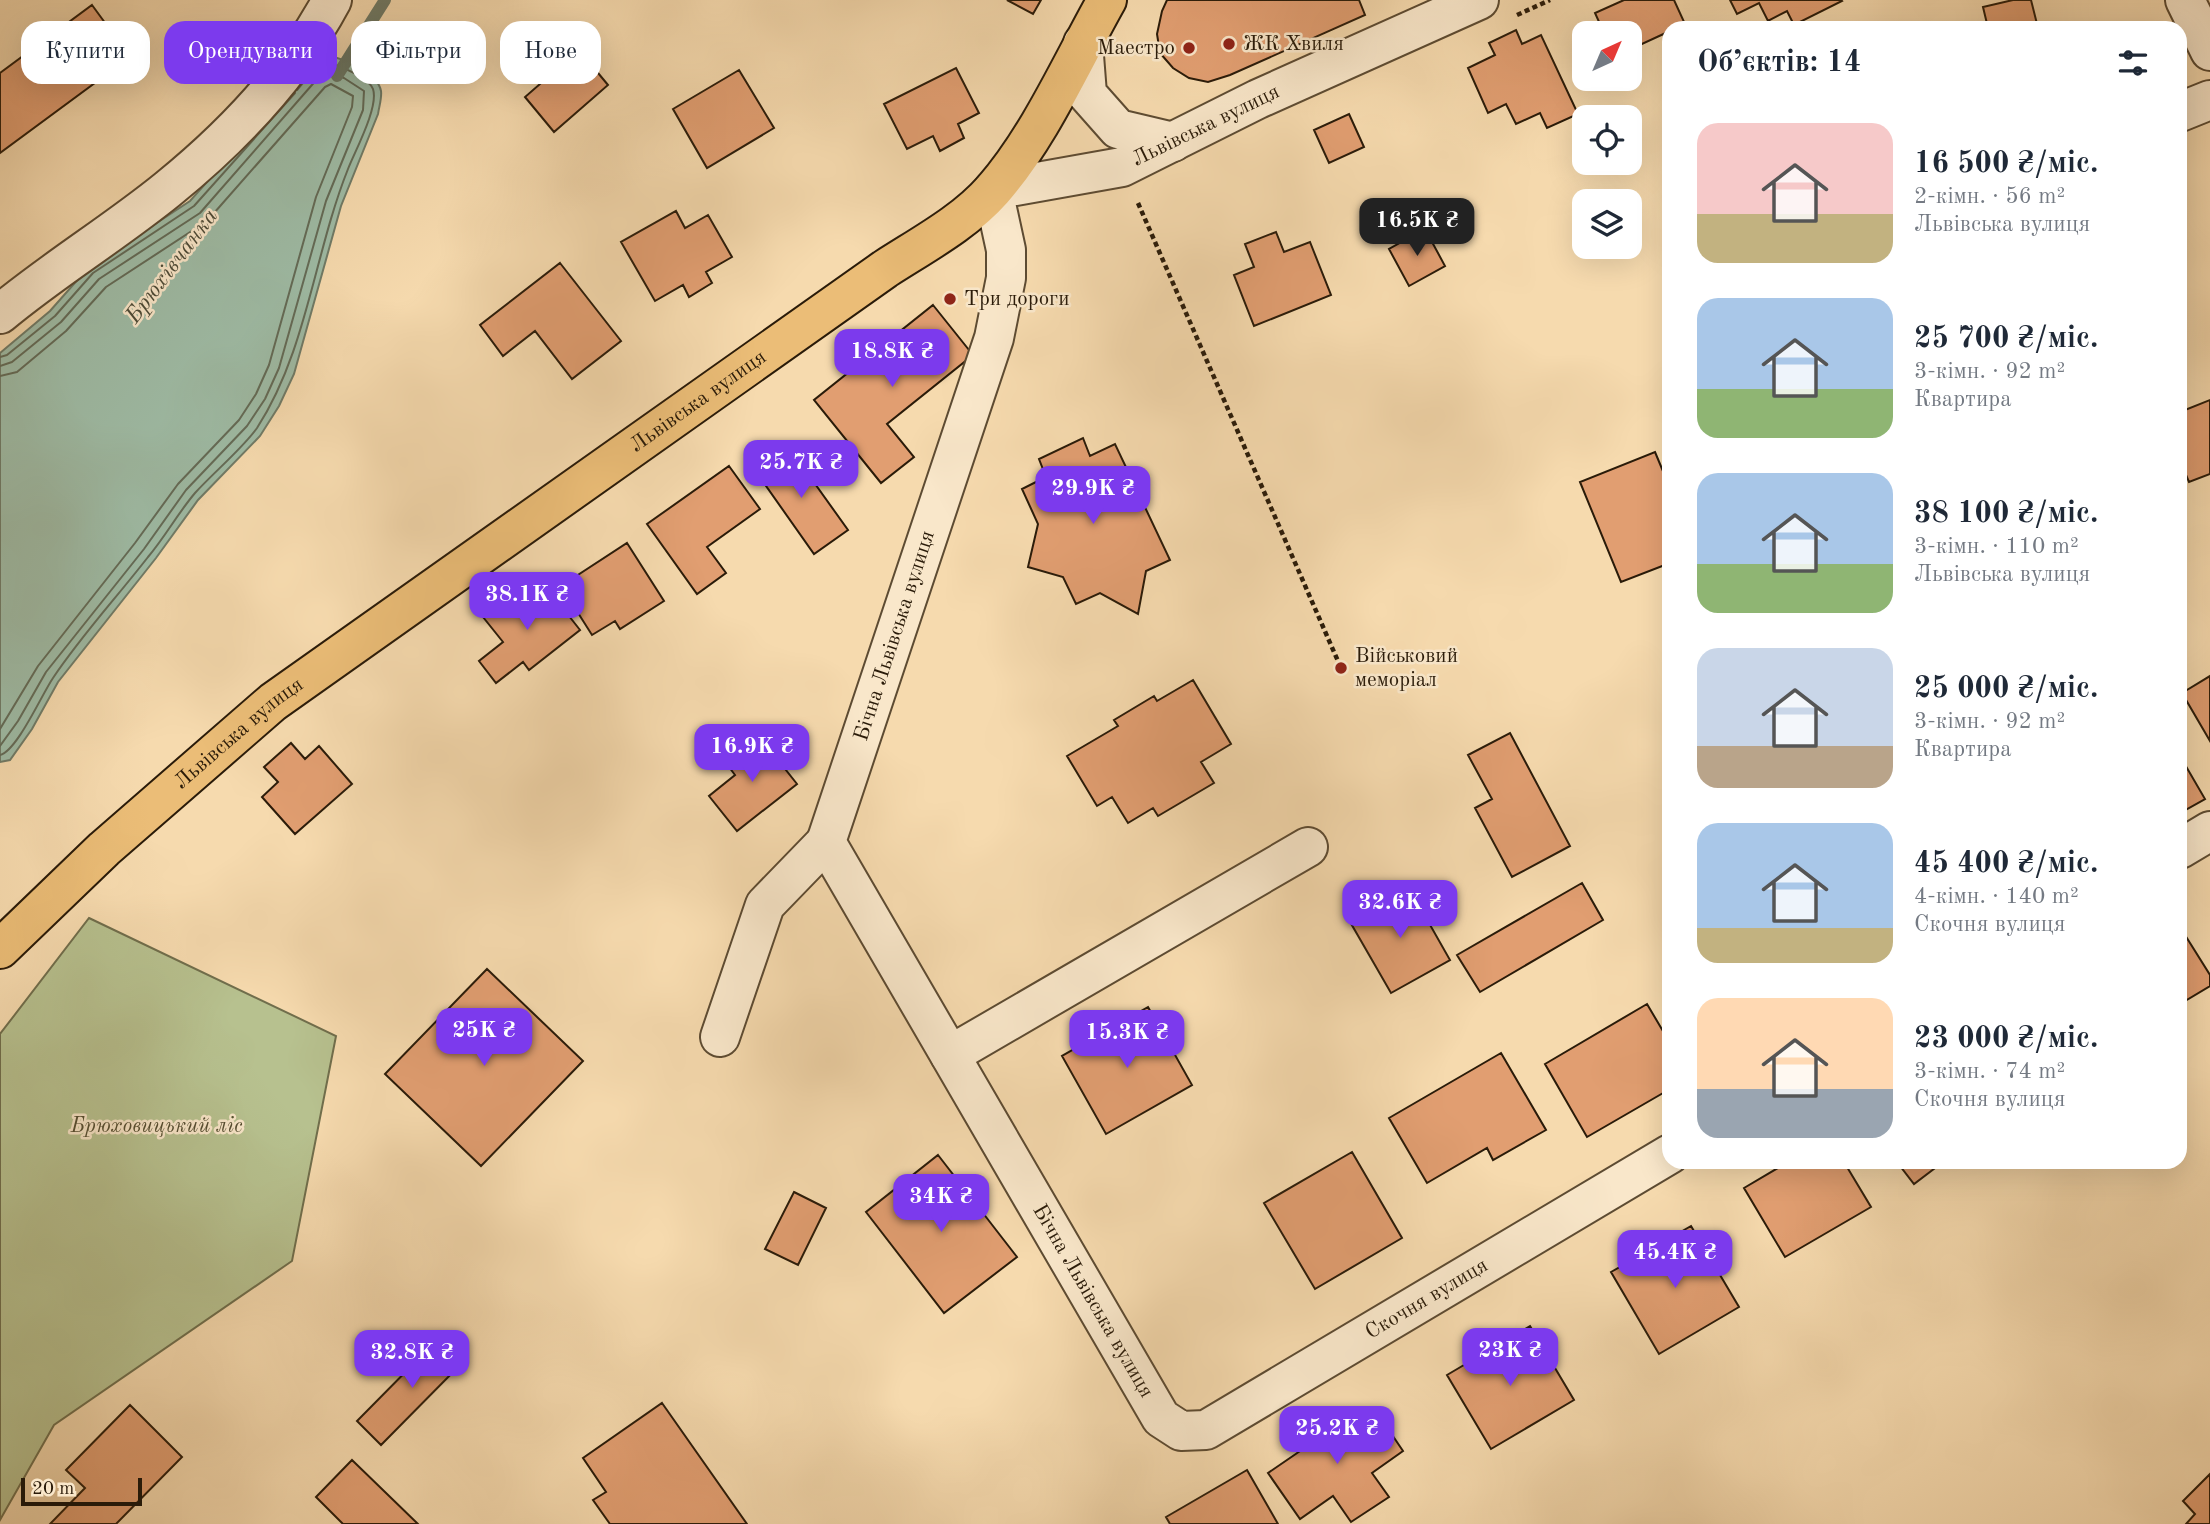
<!DOCTYPE html>
<html lang="uk">
<meta charset="utf-8">
<style>
:root{--surface:#fff;--page:#f2f2f3;--text:#1f2937;--muted:#747a83;--accent:#7c3aed}
body{margin:0;font-family:"Old Standard TT",serif;background:var(--page);color:var(--text);height:100vh;display:flex;flex-direction:column;font-size:26px;white-space:nowrap}
*{box-sizing:border-box;margin:0}
p{font-size:23px;color:var(--muted)}
.icon{flex:none;width:38px;height:38px;fill:none;stroke:currentColor;stroke-width:2;stroke-linecap:round;stroke-linejoin:round}
.map{position:relative;flex:1;overflow:hidden}
.panel{position:absolute;left:1662px;top:21px;width:525px;height:1148px;display:flex;flex-direction:column;background:var(--surface);border-radius:21px;box-shadow:0 7px 28px #0002}
.panel>*{flex:none}
.banner{position:absolute;left:21px;top:21px;width:665px;height:63px;display:flex;gap:14px}
.needle{width:46px;rotate:44deg}
.controls{position:absolute;left:1572px;top:21px;display:grid;gap:14px}
.controls a{display:grid;place-items:center;width:70px;height:70px;border-radius:14px;background:var(--surface);box-shadow:0 7px 28px #0002;font-size:35px}
.scale{position:absolute;left:21px;bottom:18px;width:121px;box-sizing:border-box;padding-left:7px;border:4px solid #2a1b09;border-top:0;font-size:19px;line-height:24px;white-space:nowrap;color:#2a1b09;-webkit-text-stroke:5px #f9e7ca;paint-order:stroke}
.price{position:absolute;translate:-50% -60px;padding:0 16px;border-radius:14px;background:var(--accent);color:#fff;font-size:23px;line-height:46px;filter:drop-shadow(0 2px 4px #0008)}
.price::after{content:'';position:absolute;left:50%;top:42px;width:21px;height:16px;margin-left:-10px;background:inherit;clip-path:polygon(0 0,100% 0,50% 100%)}
.price.selected{background:#222;color:#fff}
ul{padding:0;list-style:none}
li{display:flex;align-items:center;gap:21px;height:175px;padding:0 35px}
li span{display:grid;place-items:center;flex:none;width:196px;height:140px;border-radius:21px;color:#555}
li>.icon{margin-inline-start:auto}
span .icon{width:84px;height:84px;fill:#fffc;stroke-width:1}
li b{font-size:30px}
h2{display:flex;justify-content:space-between;align-items:center;height:84px;padding:0 35px;font-size:30px}
.tag{padding:0 24px;border-radius:21px;background:var(--surface);box-shadow:0 7px 28px #0002;font-size:24px;line-height:63px}
.tag.selected{background:var(--accent);color:#fff}
.map>svg:first-child{display:block}
.green{fill:#b7c18f;stroke:#706e4c;stroke-width:2}
.water{fill:#9ebba5;stroke:#707b67;stroke-width:2}
.lines{fill:none;stroke-linecap:round;stroke-linejoin:round}
.shore{stroke:#646b57;stroke-width:2}
.stream{stroke:#707b67;stroke-width:12}
.building{fill:#e19e71;stroke:#2a1b09;stroke-width:2}
.minor-casing{stroke:#5d4b32;stroke-width:42}
.major-casing{stroke:#2a1b09;stroke-width:42}
.path{stroke:#2a1b09;stroke-width:4.5;stroke-dasharray:5 3.5;stroke-linecap:butt}
.minor{stroke:#f9e7ca;stroke-width:38}
.major{stroke:#ebbd77;stroke-width:38}
.poi-dot{fill:#8f2418;stroke:#f9e7ca;stroke-width:2.5}
.labels{text-anchor:middle;dominant-baseline:central;stroke-width:5;stroke-linejoin:round;paint-order:stroke}
.poi-label{font-size:21px;fill:#2a1b09;stroke:#f9e7ca;text-anchor:start}
.street-label{font-size:21px;fill:#2a1b09;stroke:#f9e7ca}
.park-label{font-size:21px;font-style:italic;fill:#544d31;stroke:#f9e7ca}
.water-label{font-size:23px;font-style:italic;fill:#4d4b38;stroke:#f9e7ca}
</style>
<div class="map">
<svg width="2210" height="1524" viewBox="0 0 2210 1524">
<rect width="100%" height="100%" fill="#f6daae"/>
<filter id="stains"><feTurbulence type="fractalNoise" baseFrequency=".00286" numOctaves="4"/><feColorMatrix values="0 0 0 0 .2 0 0 0 0 .09 0 0 0 0 .02 0 0 0 .5 -.17"/></filter>
<radialGradient id="worn" r=".72"><stop offset=".6" stop-color="#630" stop-opacity="0"/><stop offset="1" stop-color="#630" stop-opacity=".3"/></radialGradient>
<path class="green" d="M 89,918 L 336,1036 L 292,1261 L 54,1425 L 0,1520 L 0,1034 Z"/>
<path class="water" d="M 326,55 C 342,58 378,73 381,91 C 382,98 379,107 378,114 L 341,206 L 294,374 L 279,406 L 260,436 L 198,500 L 156,558 L 58,682 L 32,729 L 10,760 L 0,762 L 0,353 L 50,311 L 88,268 L 190,201 L 276,105 L 307,66 Z"/>
<g class="lines">
<path class="shore" d="M 0,357 L 7,355 L 55,316 L 93,273 L 194,206 L 295,93
M 0,366 L 12,362 L 61,322 L 99,279 L 200,213 L 318,78 L 330,72 L 344,78 L 364,91 L 363,110 L 326,201 L 279,368 L 265,399 L 247,426 L 186,490 L 144,549 L 46,672 L 18,721 L 0,746
M 0,376 L 17,372 L 66,331 L 106,287 L 207,221 L 325,87 L 331,84 L 353,96 L 352,107 L 316,197 L 269,365 L 256,394 L 239,420 L 178,484 L 135,543 L 38,666 L 0,729
M 0,755 C 17,751 42,694 53,678 C 81,636 117,597 148,557 C 165,537 178,513 195,493 C 213,473 243,448 257,428 C 307,351 314,254 348,169 C 355,151 379,107 373,89 C 369,78 339,65 328,63 L 312,72 L 297,90"/>
<path class="stream" d="M 337,76 L 385,0"/>
</g>
<path class="building" d="M 1007,0 L 1041,0 L 1033,14 Z
M 1167,0 L 1359,0 L 1365,15 L 1230,75 L 1208,82 L 1189,78 L 1173,68 L 1160,53 L 1157,34 L 1162,11 Z
M 1624,0 L 1674,0 L 1685,24 L 1670,28 L 1670,31 L 1629,50 L 1629,33 L 1604,33 L 1595,13 Z
M 1730,0 L 1841,0 L 1842,1 L 1794,25 L 1787,11 L 1768,21 L 1759,3 L 1737,14 Z
M 2013,0 L 2031,0 L 2038,28 L 1988,28 L 1983,7 Z
M 92,5 L 130,57 L 0,153 L 0,73 Z
M 1516,30 L 1522,44 L 1541,35 L 1578,114 L 1547,128 L 1540,113 L 1516,124 L 1506,104 L 1488,113 L 1468,68 L 1495,55 L 1489,43 Z
M 579,50 L 608,85 L 554,132 L 525,97 Z
M 956,68 L 979,113 L 958,124 L 964,138 L 940,151 L 933,136 L 907,149 L 884,104 Z
M 739,70 L 774,128 L 707,168 L 673,109 Z
M 1349,114 L 1364,147 L 1329,163 L 1314,130 Z
M 676,211 L 685,228 L 708,215 L 732,257 L 706,272 L 712,283 L 689,297 L 683,285 L 655,301 L 621,242 Z
M 1425,229 L 1445,266 L 1409,286 L 1389,249 Z
M 1276,232 L 1284,252 L 1310,242 L 1331,295 L 1254,326 L 1234,275 L 1254,267 L 1245,244 Z
M 560,263 L 621,341 L 572,379 L 535,331 L 503,356 L 480,325 Z
M 933,305 L 973,355 L 887,424 L 914,457 L 881,483 L 814,400 Z
M 2210,400 L 2210,474 L 2189,482 L 2180,461 L 2180,412 Z
M 1083,438 L 1090,456 L 1115,444 L 1170,560 L 1146,571 L 1138,614 L 1100,593 L 1076,604 L 1063,577 L 1028,567 L 1038,524 L 1022,489 L 1046,477 L 1039,459 Z
M 788,446 L 848,530 L 814,554 L 754,469 Z
M 1655,452 L 1670,488 L 1670,563 L 1621,582 L 1580,482 Z
M 729,466 L 760,509 L 707,547 L 726,573 L 697,594 L 647,524 Z
M 627,543 L 664,601 L 620,629 L 615,621 L 592,635 L 561,586 Z
M 543,583 L 580,630 L 529,670 L 523,662 L 496,683 L 479,661 L 503,642 L 483,617 L 510,596 L 516,605 Z
M 2210,676 L 2210,741 L 2182,693 Z
M 1193,680 L 1231,744 L 1201,762 L 1214,783 L 1158,816 L 1153,808 L 1128,823 L 1112,797 L 1097,806 L 1067,756 L 1118,726 L 1114,720 L 1154,696 L 1157,701 Z
M 1510,733 L 1570,846 L 1512,877 L 1475,808 L 1492,799 L 1468,755 Z
M 759,736 L 797,784 L 737,831 L 709,796 L 735,775 L 726,763 Z
M 291,743 L 305,759 L 319,746 L 352,784 L 295,834 L 262,797 L 278,782 L 264,767 Z
M 2180,756 L 2205,799 L 2180,813 Z
M 1582,883 L 1603,920 L 1480,992 L 1457,955 Z
M 1408,886 L 1450,960 L 1391,993 L 1349,920 Z
M 2180,927 L 2210,975 L 2210,986 L 2180,1004 Z
M 487,969 L 583,1061 L 481,1166 L 385,1074 Z
M 1647,1004 L 1670,1043 L 1670,1089 L 1587,1137 L 1545,1064 Z
M 1148,1007 L 1192,1085 L 1106,1134 L 1062,1056 Z
M 1501,1053 L 1546,1130 L 1493,1160 L 1487,1148 L 1427,1183 L 1389,1118 Z
M 1352,1152 L 1402,1238 L 1315,1289 L 1264,1203 Z
M 938,1155 L 1017,1257 L 944,1313 L 866,1212 Z
M 1788,1162 L 1844,1162 L 1871,1207 L 1785,1257 L 1744,1188 Z
M 1897,1162 L 1943,1162 L 1914,1184 Z
M 794,1192 L 826,1208 L 798,1265 L 765,1249 Z
M 1691,1226 L 1739,1307 L 1659,1354 L 1611,1272 Z
M 1530,1326 L 1574,1400 L 1491,1449 L 1447,1375 Z
M 442,1335 L 466,1359 L 381,1445 L 357,1421 Z
M 662,1403 L 747,1524 L 610,1524 L 593,1500 L 606,1492 L 583,1458 Z
M 130,1405 L 182,1457 L 116,1524 L 50,1524 L 85,1488 L 66,1470 Z
M 1330,1408 L 1347,1434 L 1378,1414 L 1403,1451 L 1372,1473 L 1389,1497 L 1351,1522 L 1333,1496 L 1300,1519 L 1268,1473 L 1303,1449 L 1293,1433 Z
M 352,1460 L 418,1524 L 343,1524 L 316,1497 Z
M 1247,1470 L 1278,1524 L 1170,1524 L 1166,1517 Z
M 2210,1474 L 2210,1524 L 2186,1524 L 2195,1514 L 2183,1501 Z"/>
<g class="lines">
<defs>
<g id="minor">
<path id="s1" d="M 1479,0 L 1258,99 L 1122,167 L 993,190 L 1006,250 L 1006,278 L 994,338 L 826,842 L 1161,1418 L 1181,1431 L 1206,1430 L 1670,1154"/>
<path d="M 2185,0 L 2210,51"/>
<path d="M 1083,43 L 1087,94 L 1118,129 L 1173,142"/>
<path d="M 2180,112 L 2210,100"/>
<path d="M 0,314 C 54,269 114,233 168,189 C 232,137 293,73 332,0"/>
<path d="M 2180,849 L 2210,831"/>
<path d="M 720,1037 L 765,905 L 826,842"/>
<path d="M 950,1055 L 1308,847"/>
</g>
<g id="major">
<path id="s2" d="M 0,949 L 104,849 L 273,702 L 885,269 C 922,245 964,223 993,190 C 1040,136 1072,62 1107,0"/>
</g>
</defs>
<use href="#minor" class="minor-casing"/>
<use href="#major" class="major-casing"/>
<path class="path" d="M 1517,15 L 1550,0
M 1138,203 L 1341,668"/>
<use href="#minor" class="minor"/>
<use href="#major" class="major"/>
</g>
<g class="poi-dot">
<circle cx="1229" cy="44" r="7"/>
<circle cx="1189" cy="48" r="7"/>
<circle cx="950" cy="299" r="7"/>
<circle cx="1341" cy="668" r="7"/>
</g>
<g class="labels">
<g class="poi-label">
<text x="1243" y="44">ЖК Хвиля</text>
<text x="1175" y="48" text-anchor="end">Маестро</text>
<text x="964" y="299">Три дороги</text>
<text x="1355" y="656">Військовий<tspan x="1355" dy="24">меморіал</tspan></text>
</g>
<g class="street-label">
<text transform="translate(1206 126) rotate(-26)">Львівська вулиця</text>
<text stroke="none"><textPath href="#s2" startOffset="889">Львівська вулиця</textPath></text>
<text transform="translate(895 636) rotate(-72)">Бічна Львівська вулиця</text>
<text stroke="none"><textPath href="#s2" startOffset="322">Львівська вулиця</textPath></text>
<text stroke="none"><textPath href="#s1" startOffset="2179">Скочня вулиця</textPath></text>
<text stroke="none"><textPath href="#s1" startOffset="1738">Бічна Львівська вулиця</textPath></text>
</g>
<g class="park-label">
<text x="157" y="1126">Брюховицький ліс</text>
</g>
<g class="water-label">
<text transform="translate(172 266) rotate(-53)">Брюхівчанка</text>
</g>
</g>
<rect width="100%" height="100%" filter="url(#stains)"/>
<rect width="100%" height="100%" fill="url(#worn)"/>
</svg>
<div class="controls">
<a><svg class="needle" viewBox="-14 -14 28 28"><path d="M0-13l5 13h-10z" fill="#e53935"/><path d="M0 13l5-13h-10z" fill="#747a83"/></svg></a>
<a><svg class="icon" aria-label="locate" viewBox="0 0 24 24"><circle cx="12" cy="12" r="6"/><path d="M12 2v4M12 18v4M2 12h4M18 12h4"/></svg></a>
<a><svg class="icon" aria-label="layers" viewBox="0 0 24 24"><path d="M12 4l9 5-9 5-9-5zM3 14l9 5 9-5"/></svg></a>
</div>
<div class="scale">20 m</div>
<b class="price selected" style="left:1417px;top:258px">16.5K ₴</b>
<b class="price" style="left:892px;top:389px">18.8K ₴</b>
<b class="price" style="left:801px;top:500px">25.7K ₴</b>
<b class="price" style="left:1093px;top:526px">29.9K ₴</b>
<b class="price" style="left:527px;top:632px">38.1K ₴</b>
<b class="price" style="left:752px;top:784px">16.9K ₴</b>
<b class="price" style="left:1400px;top:940px">32.6K ₴</b>
<b class="price" style="left:484px;top:1068px">25K ₴</b>
<b class="price" style="left:1127px;top:1070px">15.3K ₴</b>
<b class="price" style="left:941px;top:1234px">34K ₴</b>
<b class="price" style="left:1675px;top:1290px">45.4K ₴</b>
<b class="price" style="left:1510px;top:1388px">23K ₴</b>
<b class="price" style="left:412px;top:1390px">32.8K ₴</b>
<b class="price" style="left:1337px;top:1466px">25.2K ₴</b>
<div class="banner">
<a class="tag">Купити</a>
<a class="tag selected">Орендувати</a>
<a class="tag">Фільтри</a>
<a class="tag">Нове</a>
</div>
<section class="panel">
<h2>Об’єктів: 14<svg class="icon" aria-label="filters" viewBox="0 0 24 24"><path d="M4 7h16M4 17h16"/><circle cx="9" cy="7" r="2"/><circle cx="15" cy="17" r="2"/></svg></h2>
<ul>
<li><span style="background:linear-gradient(#f6c9c9 65%,#c2b280 0)"><svg class="icon" aria-label="home" viewBox="0 0 24 24"><path d="M3 11l9-7 9 7M6 9v11h12V9"/></svg></span><div><b>16 500 ₴/міс.</b><p>2-кімн. · 56 m²</p><p>Львівська вулиця</p></div></li>
<li><span style="background:linear-gradient(#a9c7e8 65%,#8fb573 0)"><svg class="icon" aria-label="home" viewBox="0 0 24 24"><path d="M3 11l9-7 9 7M6 9v11h12V9"/></svg></span><div><b>25 700 ₴/міс.</b><p>3-кімн. · 92 m²</p><p>Квартира</p></div></li>
<li><span style="background:linear-gradient(#a9c7e8 65%,#8fb573 0)"><svg class="icon" aria-label="home" viewBox="0 0 24 24"><path d="M3 11l9-7 9 7M6 9v11h12V9"/></svg></span><div><b>38 100 ₴/міс.</b><p>3-кімн. · 110 m²</p><p>Львівська вулиця</p></div></li>
<li><span style="background:linear-gradient(#c9d6e8 70%,#b9a48a 0)"><svg class="icon" aria-label="home" viewBox="0 0 24 24"><path d="M3 11l9-7 9 7M6 9v11h12V9"/></svg></span><div><b>25 000 ₴/міс.</b><p>3-кімн. · 92 m²</p><p>Квартира</p></div></li>
<li><span style="background:linear-gradient(#a9c7e8 75%,#c2b280 0)"><svg class="icon" aria-label="home" viewBox="0 0 24 24"><path d="M3 11l9-7 9 7M6 9v11h12V9"/></svg></span><div><b>45 400 ₴/міс.</b><p>4-кімн. · 140 m²</p><p>Скочня вулиця</p></div></li>
<li><span style="background:linear-gradient(#ffd9b3 65%,#9aa5b1 0)"><svg class="icon" aria-label="home" viewBox="0 0 24 24"><path d="M3 11l9-7 9 7M6 9v11h12V9"/></svg></span><div><b>23 000 ₴/міс.</b><p>3-кімн. · 74 m²</p><p>Скочня вулиця</p></div></li>
</ul>
</section>
</div>
